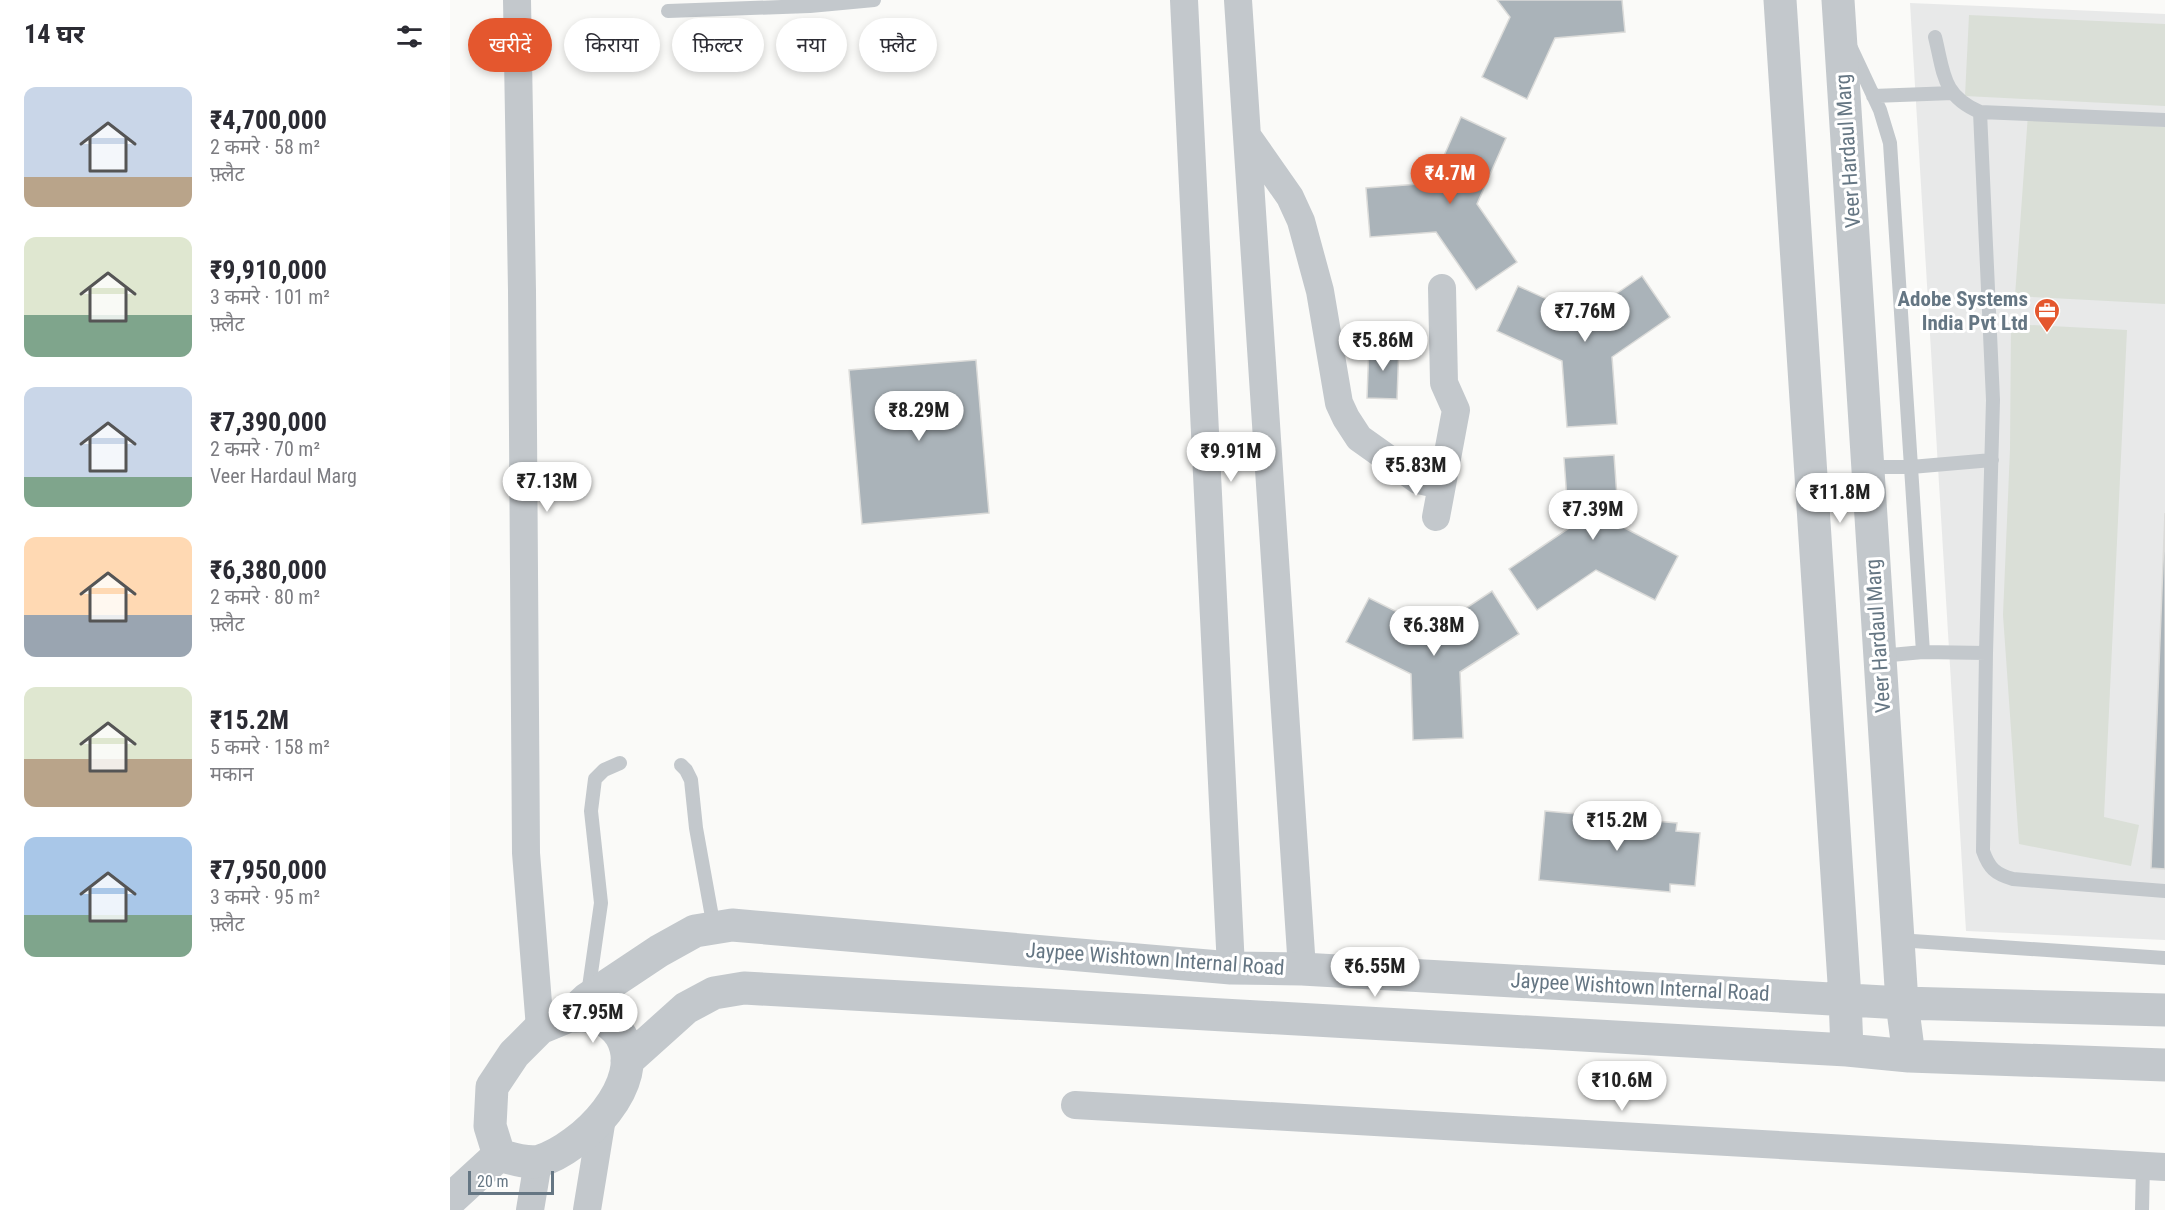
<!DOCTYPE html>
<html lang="hi">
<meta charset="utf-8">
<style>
:root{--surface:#fff;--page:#f7f7f7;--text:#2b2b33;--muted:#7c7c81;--accent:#e4572e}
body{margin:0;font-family:"Roboto Condensed","Noto Sans Devanagari",sans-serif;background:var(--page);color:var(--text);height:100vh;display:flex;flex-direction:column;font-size:22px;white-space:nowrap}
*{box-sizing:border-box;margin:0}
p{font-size:20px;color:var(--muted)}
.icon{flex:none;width:33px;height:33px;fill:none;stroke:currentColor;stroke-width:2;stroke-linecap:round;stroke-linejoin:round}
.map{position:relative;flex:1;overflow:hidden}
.side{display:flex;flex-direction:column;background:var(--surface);width:450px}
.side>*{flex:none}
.guide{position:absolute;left:18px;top:18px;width:570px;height:54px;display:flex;gap:12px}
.scale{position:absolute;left:18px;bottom:15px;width:86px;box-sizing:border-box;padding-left:6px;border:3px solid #657683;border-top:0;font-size:16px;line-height:21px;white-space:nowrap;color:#657683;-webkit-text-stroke:4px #fff;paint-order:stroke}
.price{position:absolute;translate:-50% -51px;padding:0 14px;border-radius:21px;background:#fff;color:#222;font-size:20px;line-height:39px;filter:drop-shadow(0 2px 3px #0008)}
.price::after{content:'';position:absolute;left:50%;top:36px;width:18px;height:14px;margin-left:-9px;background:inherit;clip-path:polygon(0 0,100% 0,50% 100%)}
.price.selected{background:var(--accent);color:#fff}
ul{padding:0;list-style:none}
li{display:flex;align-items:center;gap:18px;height:150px;padding:0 24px}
li span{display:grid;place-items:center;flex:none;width:168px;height:120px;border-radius:12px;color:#555}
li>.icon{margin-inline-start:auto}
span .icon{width:72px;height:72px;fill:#fffc;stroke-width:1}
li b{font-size:26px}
h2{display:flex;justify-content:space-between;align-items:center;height:72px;padding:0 24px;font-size:26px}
.chip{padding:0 21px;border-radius:27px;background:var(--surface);box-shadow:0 3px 9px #0003;font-size:21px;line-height:54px}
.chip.selected{background:var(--accent);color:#fff}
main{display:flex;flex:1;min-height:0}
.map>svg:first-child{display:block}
.built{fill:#e8e9e9}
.green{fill:#dadfd7}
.building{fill:#aab3b9;stroke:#dcdcda;stroke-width:1.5}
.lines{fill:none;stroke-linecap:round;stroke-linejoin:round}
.service{stroke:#c3c8cc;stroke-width:14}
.minor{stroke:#c3c8cc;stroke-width:28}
.tertiary{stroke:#c3c8cc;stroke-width:33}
.labels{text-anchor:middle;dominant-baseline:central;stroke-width:6;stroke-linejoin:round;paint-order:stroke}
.street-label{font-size:21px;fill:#657683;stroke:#fff}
.poi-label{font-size:21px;font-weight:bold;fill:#657683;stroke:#fff;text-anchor:end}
</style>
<main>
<section class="side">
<h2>14 घर<svg class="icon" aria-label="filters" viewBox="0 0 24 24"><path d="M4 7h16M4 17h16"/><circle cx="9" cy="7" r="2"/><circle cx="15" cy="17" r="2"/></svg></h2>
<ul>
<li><span style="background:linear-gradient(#c9d6e8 75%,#b9a48a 0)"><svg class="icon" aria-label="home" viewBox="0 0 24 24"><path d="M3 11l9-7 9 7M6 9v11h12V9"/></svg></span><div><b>₹4,700,000</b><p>2 कमरे · 58 m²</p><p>फ़्लैट</p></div></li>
<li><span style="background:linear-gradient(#dfe7d0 65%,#7fa58c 0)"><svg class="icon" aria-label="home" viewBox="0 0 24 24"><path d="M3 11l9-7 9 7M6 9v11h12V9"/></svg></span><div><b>₹9,910,000</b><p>3 कमरे · 101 m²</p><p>फ़्लैट</p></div></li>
<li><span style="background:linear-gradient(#c9d6e8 75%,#7fa58c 0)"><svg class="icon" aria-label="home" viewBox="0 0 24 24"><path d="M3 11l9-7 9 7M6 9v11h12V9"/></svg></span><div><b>₹7,390,000</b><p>2 कमरे · 70 m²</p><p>Veer Hardaul Marg</p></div></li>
<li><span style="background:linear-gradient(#ffd9b3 65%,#9aa5b1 0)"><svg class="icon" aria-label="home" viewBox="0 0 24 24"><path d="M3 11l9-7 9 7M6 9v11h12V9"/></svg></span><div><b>₹6,380,000</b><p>2 कमरे · 80 m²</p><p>फ़्लैट</p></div></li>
<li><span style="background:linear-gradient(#dfe7d0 60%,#b9a48a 0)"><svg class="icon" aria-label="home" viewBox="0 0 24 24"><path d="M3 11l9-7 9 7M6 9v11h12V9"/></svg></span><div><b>₹15.2M</b><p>5 कमरे · 158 m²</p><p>मकान</p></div></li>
<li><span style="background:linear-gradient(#a9c7e8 65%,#7fa58c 0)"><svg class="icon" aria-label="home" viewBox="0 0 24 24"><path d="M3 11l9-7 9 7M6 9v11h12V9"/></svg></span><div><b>₹7,950,000</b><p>3 कमरे · 95 m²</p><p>फ़्लैट</p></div></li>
</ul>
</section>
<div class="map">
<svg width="1715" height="1210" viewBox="0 0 1715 1210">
<rect width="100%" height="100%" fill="#fafaf8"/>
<path class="built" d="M 1460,3 L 1715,14 L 1715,940 L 1516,931 Z"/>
<path class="green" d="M 1519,15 L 1715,24 L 1715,106 L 1515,96 Z
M 1578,114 L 1715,127 L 1715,304 L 1565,296 Z
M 1561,324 L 1677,330 L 1654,817 L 1689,825 L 1681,866 L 1569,844 L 1553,615 L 1560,449 Z"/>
<path class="building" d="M 1047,0 L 1172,0 L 1175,32 L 1105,38 L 1077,99 L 1032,77 L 1060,17 Z
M 1011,117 L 1056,138 L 1027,204 L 1067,262 L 1026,290 L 986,232 L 920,237 L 916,188 L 982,183 Z
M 1192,276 L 1220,317 L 1162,357 L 1167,424 L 1117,427 L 1112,361 L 1047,331 L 1068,286 L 1134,316 Z
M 919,344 L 949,345 L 947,399 L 917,398 Z
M 526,360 L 539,513 L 412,524 L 399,370 Z
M 1164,455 L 1169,525 L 1228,556 L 1205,600 L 1146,570 L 1087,610 L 1059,569 L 1119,528 L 1114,458 Z
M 1715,513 L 1715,869 L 1701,868 Z
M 1042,591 L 1069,634 L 1010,672 L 1013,738 L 963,740 L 961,674 L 896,642 L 919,598 L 983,630 Z
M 1095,811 L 1227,823 L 1226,831 L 1250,833 L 1245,886 L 1220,884 L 1220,892 L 1089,880 Z"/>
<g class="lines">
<path class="service" d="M 218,11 L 360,6 L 424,0
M 1485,37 C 1494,73 1492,96 1530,112 L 1715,120
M 1401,48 L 1430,110 L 1440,143 L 1473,652
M 1423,96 L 1503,93
M 1530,112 L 1543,400 L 1536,653 L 1533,851 C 1539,868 1545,874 1563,879 L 1715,891
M 1418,467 L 1461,467 L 1542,460
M 1430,656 L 1473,652 L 1536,653
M 231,765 L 236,770 L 241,780 L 246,828 L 264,928
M 1448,940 L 1715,958
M 138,994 L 151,903 L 141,811 L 145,779 L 154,770 L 170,763
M 1692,1210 L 1693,1165"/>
<path class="minor" d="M 67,0 L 72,291 L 76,853 L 90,1028
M 734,0 L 781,968
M 788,0 L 852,969
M 798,137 L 840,197 L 851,221 L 870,291 L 889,403 L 896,418 L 909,438 L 968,480 L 992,485 L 1006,410 L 994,383 L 992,288
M 986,517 L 992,485
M 625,1105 L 1715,1167
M 80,1210 L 88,1162
M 137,1210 L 152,1118"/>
<path class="tertiary" d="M 1330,0 L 1395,998 L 1397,1050
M 1388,0 L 1448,940 L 1452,1003 L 1459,1056
M 119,1016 L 137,999 L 209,951 L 245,931 L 282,925 L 781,968 L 852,969 L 1452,1003 L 1715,1010
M 119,1016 C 127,1016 138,1015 146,1017 C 156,1019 166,1028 171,1036 C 198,1083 132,1148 90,1161 C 78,1164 60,1158 49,1155 L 40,1126 L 42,1087 L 64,1054 L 90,1028 Z
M 177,1061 L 236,1008 L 264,993 L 294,988 L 1397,1050 L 1459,1056 L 1715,1065
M 0,1200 L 49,1155"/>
</g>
<defs>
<symbol id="office-pin" viewBox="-11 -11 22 30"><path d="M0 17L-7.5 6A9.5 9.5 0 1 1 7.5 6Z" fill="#e4572e" stroke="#fff"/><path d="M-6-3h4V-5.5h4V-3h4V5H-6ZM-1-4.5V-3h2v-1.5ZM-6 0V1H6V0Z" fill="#fff"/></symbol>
</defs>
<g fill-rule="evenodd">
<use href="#office-pin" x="1582" y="296" width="30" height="40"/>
</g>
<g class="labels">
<g class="street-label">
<text transform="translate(1398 151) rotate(-94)">Veer Hardaul Marg</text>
<text transform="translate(1428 636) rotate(-94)">Veer Hardaul Marg</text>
<text transform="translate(705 959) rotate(4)">Jaypee Wishtown Internal Road</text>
<text transform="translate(1190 987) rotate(3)">Jaypee Wishtown Internal Road</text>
</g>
<g class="poi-label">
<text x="1578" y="299">Adobe Systems<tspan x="1578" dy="24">India Pvt Ltd</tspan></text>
</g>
</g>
</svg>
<div class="scale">20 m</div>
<b class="price selected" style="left:1000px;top:205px">₹4.7M</b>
<b class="price" style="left:1135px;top:343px">₹7.76M</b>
<b class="price" style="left:933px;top:372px">₹5.86M</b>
<b class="price" style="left:469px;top:442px">₹8.29M</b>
<b class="price" style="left:781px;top:483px">₹9.91M</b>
<b class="price" style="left:966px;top:497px">₹5.83M</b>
<b class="price" style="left:97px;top:513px">₹7.13M</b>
<b class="price" style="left:1390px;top:524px">₹11.8M</b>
<b class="price" style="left:1143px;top:541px">₹7.39M</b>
<b class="price" style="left:984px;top:657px">₹6.38M</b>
<b class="price" style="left:1167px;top:852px">₹15.2M</b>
<b class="price" style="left:925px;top:998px">₹6.55M</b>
<b class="price" style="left:143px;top:1044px">₹7.95M</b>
<b class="price" style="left:1172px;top:1112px">₹10.6M</b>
<div class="guide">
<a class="chip selected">खरीदें</a>
<a class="chip">किराया</a>
<a class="chip">फ़िल्टर</a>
<a class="chip">नया</a>
<a class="chip">फ़्लैट</a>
</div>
</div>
</main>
